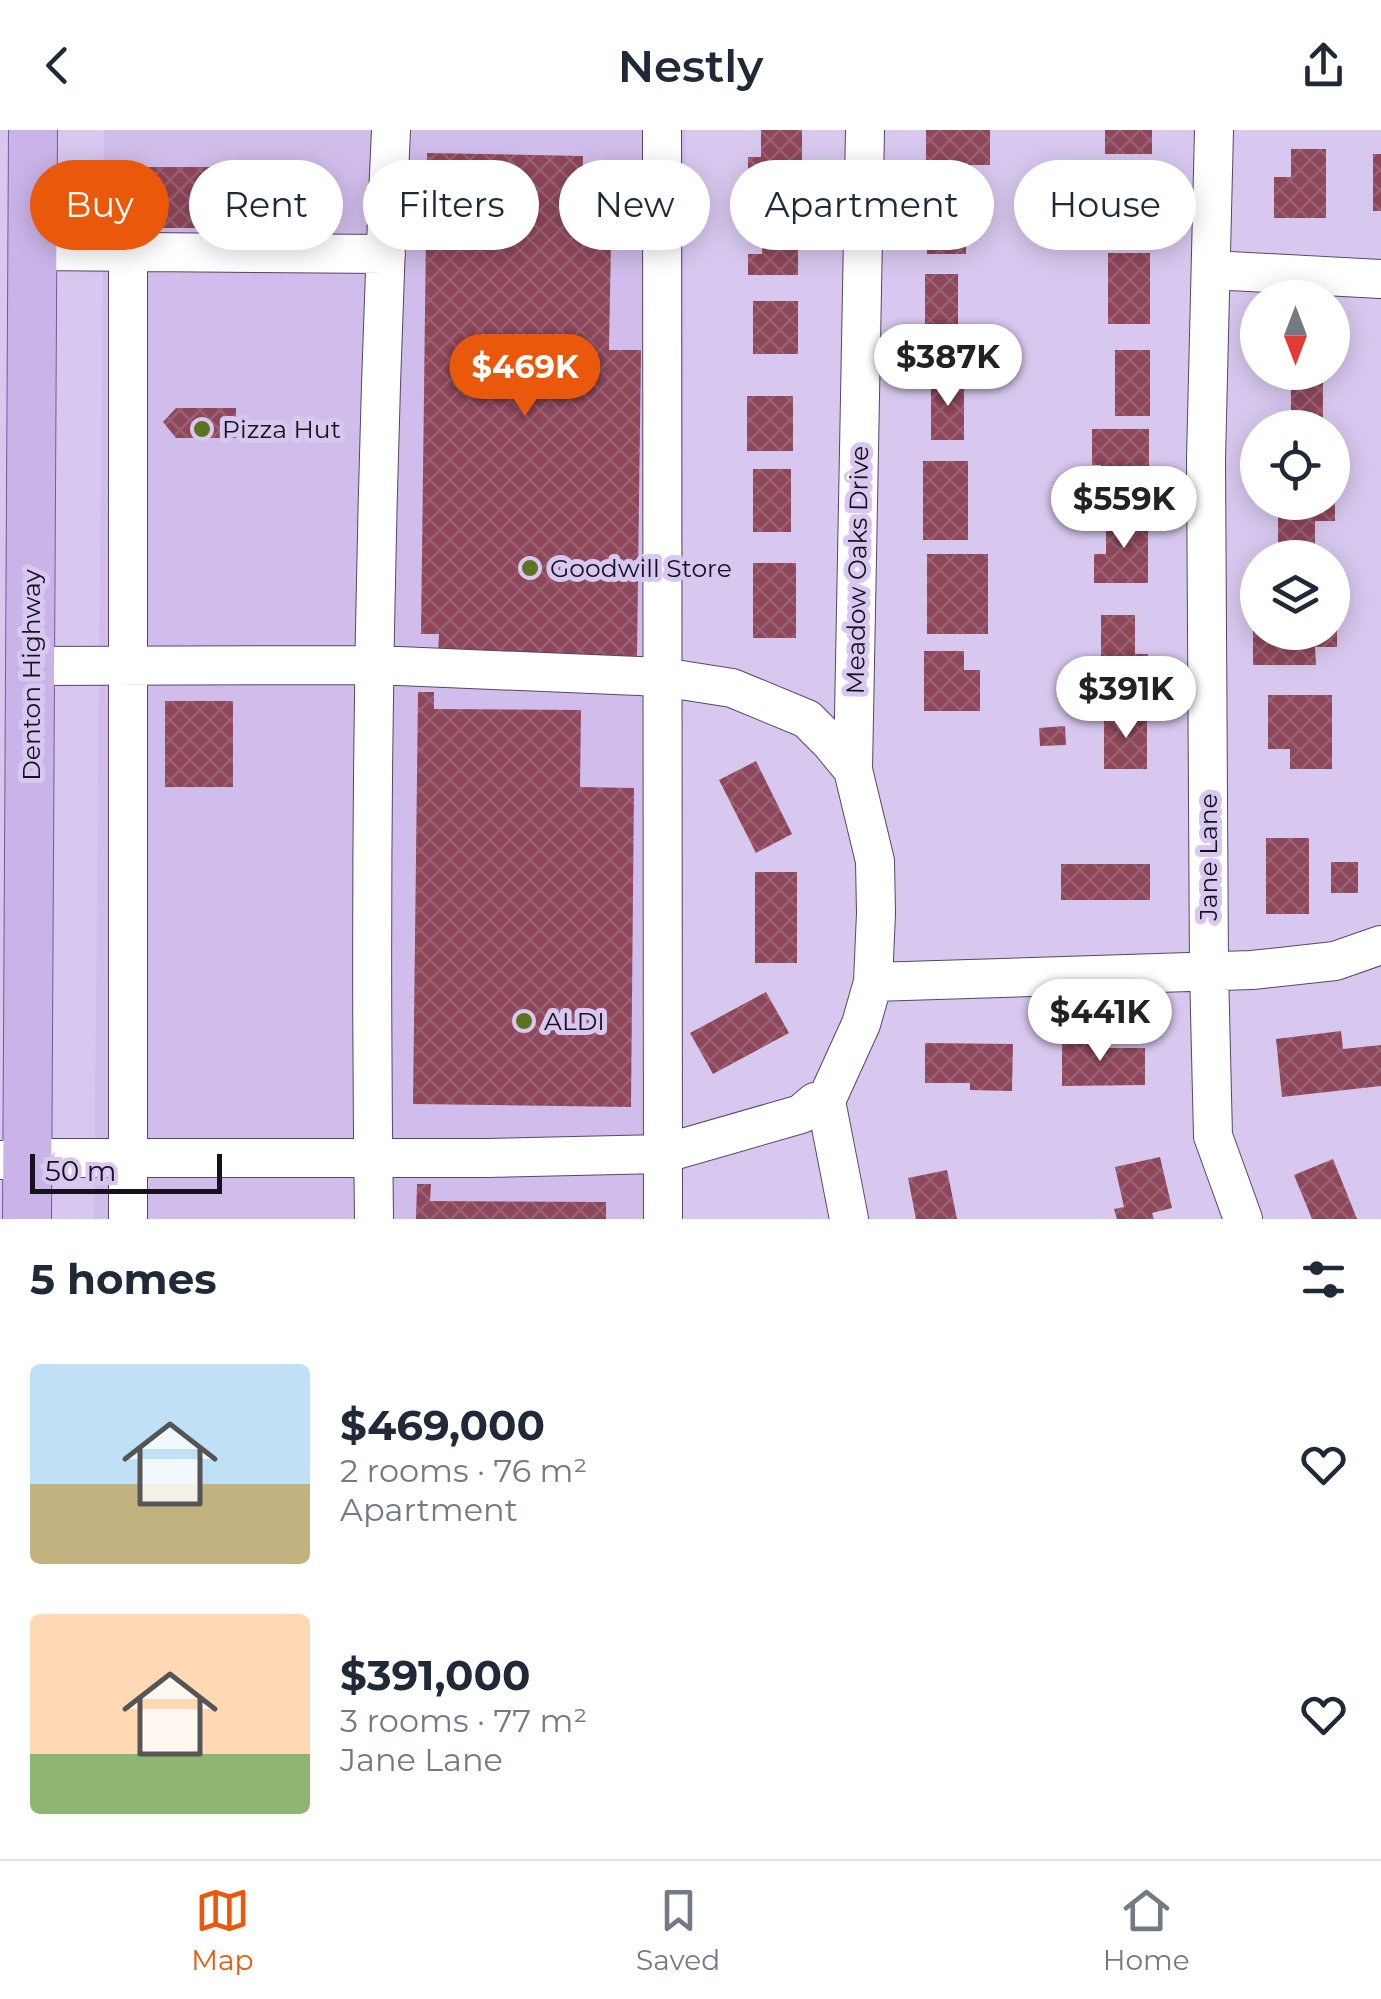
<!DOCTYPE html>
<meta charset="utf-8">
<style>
:root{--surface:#fff;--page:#f2f2f3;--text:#1f2937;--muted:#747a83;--line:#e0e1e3;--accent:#ea580c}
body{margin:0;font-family:Montserrat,sans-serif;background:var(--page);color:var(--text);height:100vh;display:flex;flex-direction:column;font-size:38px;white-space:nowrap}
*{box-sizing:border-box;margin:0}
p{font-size:32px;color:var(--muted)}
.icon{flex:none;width:55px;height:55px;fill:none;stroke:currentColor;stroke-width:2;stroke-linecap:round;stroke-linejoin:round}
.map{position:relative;height:1089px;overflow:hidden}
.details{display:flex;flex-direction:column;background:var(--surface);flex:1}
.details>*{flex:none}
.top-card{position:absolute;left:30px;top:30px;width:1322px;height:90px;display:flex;gap:20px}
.needle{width:65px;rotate:180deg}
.controls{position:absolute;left:1240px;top:150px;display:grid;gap:20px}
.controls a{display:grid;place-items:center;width:110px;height:110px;border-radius:50%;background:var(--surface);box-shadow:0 5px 25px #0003;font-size:50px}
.scale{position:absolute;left:30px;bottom:25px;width:192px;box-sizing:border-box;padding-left:10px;border:5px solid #16111e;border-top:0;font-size:28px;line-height:35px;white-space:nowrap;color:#16111e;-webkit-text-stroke:8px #d8c8ef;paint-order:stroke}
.price{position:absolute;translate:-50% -85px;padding:0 22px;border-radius:35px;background:#fff;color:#222;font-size:32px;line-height:65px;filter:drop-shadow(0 2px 5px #0008)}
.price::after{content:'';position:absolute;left:50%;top:60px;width:30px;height:22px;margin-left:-15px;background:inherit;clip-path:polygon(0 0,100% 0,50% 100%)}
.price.selected{background:var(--accent);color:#fff}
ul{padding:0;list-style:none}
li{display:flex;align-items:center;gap:30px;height:250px;padding:0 30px}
li span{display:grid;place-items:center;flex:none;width:280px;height:200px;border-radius:10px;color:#555}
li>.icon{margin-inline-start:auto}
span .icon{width:120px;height:120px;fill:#fffc;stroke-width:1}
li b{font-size:42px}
h2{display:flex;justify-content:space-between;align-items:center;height:120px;padding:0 30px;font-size:42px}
.pill{padding:0 35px;border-radius:45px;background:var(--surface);box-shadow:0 5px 25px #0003;font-size:35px;line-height:90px}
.pill.selected{background:var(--accent);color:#fff}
header{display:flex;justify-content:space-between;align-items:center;height:130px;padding:0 30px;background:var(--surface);font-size:45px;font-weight:600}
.menu{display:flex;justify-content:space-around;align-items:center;height:140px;border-top:2px solid var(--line);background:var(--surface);font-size:28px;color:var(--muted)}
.menu a{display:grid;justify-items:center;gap:5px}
.menu .selected{color:var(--accent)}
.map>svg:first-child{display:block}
.built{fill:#d0bdeb}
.building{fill:url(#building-cross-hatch)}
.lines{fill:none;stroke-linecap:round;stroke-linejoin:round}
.minor-casing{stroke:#554768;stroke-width:40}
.major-casing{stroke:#745a97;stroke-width:50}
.minor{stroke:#fff;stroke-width:38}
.major{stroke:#cab3e8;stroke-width:48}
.poi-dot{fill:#5d7323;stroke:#d8c8ef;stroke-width:4}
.labels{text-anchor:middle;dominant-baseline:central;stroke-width:10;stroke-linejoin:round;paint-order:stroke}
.poi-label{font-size:25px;fill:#16111e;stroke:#d8c8ef;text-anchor:start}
.street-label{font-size:25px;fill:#16111e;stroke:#d8c8ef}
</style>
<header><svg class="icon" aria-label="back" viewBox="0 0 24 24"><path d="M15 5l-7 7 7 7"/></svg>Nestly<svg class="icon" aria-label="share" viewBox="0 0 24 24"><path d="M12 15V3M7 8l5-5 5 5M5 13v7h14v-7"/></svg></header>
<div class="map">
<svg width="1381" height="1089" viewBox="0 0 1381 1089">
<defs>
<pattern id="building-cross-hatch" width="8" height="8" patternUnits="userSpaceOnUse" patternTransform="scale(2.5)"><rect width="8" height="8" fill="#8e465a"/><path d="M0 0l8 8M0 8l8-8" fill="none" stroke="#996272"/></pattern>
</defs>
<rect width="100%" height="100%" fill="#d8c8ef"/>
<path class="built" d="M 104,0 L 685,0 L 680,1089 L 94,1089 Z"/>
<path class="building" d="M 761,0 L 802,0 L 802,50 L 748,50 L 748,27 L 761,27 Z
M 926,0 L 990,0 L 990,35 L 926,35 Z
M 1105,0 L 1152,0 L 1152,24 L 1105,24 Z
M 1291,19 L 1326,19 L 1326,88 L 1274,88 L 1274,47 L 1291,47 Z
M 427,23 L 583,26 L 581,110 L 611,111 L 609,220 L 641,220 L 637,527 L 438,524 L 439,504 L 421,504 Z
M 1373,24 L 1381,24 L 1381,81 L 1373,81 Z
M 128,37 L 213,37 L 213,98 L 147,98 L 147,79 L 128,79 Z
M 1111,50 L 1150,50 L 1150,107 L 1111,107 Z
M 927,54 L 966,54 L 966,124 L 927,124 Z
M 762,84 L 798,84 L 798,145 L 748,145 L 748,124 L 762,124 Z
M 1108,123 L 1150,123 L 1150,194 L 1108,194 Z
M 925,144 L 958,144 L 958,217 L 925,217 Z
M 753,171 L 798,171 L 798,224 L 753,224 Z
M 1115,220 L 1150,220 L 1150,286 L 1115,286 Z
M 1271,242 L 1323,242 L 1323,298 L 1291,298 L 1291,250 L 1271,250 Z
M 931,248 L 964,248 L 964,310 L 931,310 Z
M 747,266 L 793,266 L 793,321 L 747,321 Z
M 176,278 L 236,278 L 236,308 L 176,308 L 163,292 Z
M 1092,299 L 1149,299 L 1149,372 L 1101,372 L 1101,335 L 1092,335 Z
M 923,331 L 968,331 L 968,410 L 923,410 Z
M 753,339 L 791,339 L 791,402 L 753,402 Z
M 1278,372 L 1335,372 L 1335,391 L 1315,391 L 1315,427 L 1278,427 Z
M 1106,384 L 1148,384 L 1148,453 L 1094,453 L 1094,424 L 1106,424 Z
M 927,424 L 988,424 L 988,504 L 927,504 Z
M 753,433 L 796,433 L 796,508 L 753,508 Z
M 1101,485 L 1135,485 L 1135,524 L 1148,524 L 1148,544 L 1101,544 Z
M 1332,495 L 1337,495 L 1337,517 L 1315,517 L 1316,535 L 1253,535 L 1253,500 L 1258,500 L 1258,502 L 1332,502 Z
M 924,521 L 964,521 L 964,540 L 980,540 L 980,581 L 924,581 Z
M 418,562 L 434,562 L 434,579 L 581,580 L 580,657 L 634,658 L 631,977 L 413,974 Z
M 1268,565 L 1332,565 L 1332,639 L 1290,639 L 1290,619 L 1268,619 Z
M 165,571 L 233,571 L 233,657 L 165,657 Z
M 1104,583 L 1147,583 L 1147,639 L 1104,639 Z
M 1065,596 L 1066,615 L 1040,616 L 1039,598 Z
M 756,631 L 792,704 L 756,723 L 719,650 Z
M 1266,708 L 1309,708 L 1309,784 L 1266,784 Z
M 1331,732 L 1358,732 L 1358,763 L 1331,763 Z
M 1061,734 L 1150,734 L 1150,770 L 1061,770 Z
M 755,742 L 797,742 L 797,833 L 755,833 Z
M 766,862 L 789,903 L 713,944 L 690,903 Z
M 1341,901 L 1343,919 L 1381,915 L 1381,956 L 1282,967 L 1276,909 Z
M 1062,906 L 1098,906 L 1098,918 L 1145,918 L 1145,955 L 1062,956 Z
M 925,913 L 1013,914 L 1012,961 L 970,960 L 970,953 L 925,953 Z
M 1160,1027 L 1172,1078 L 1152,1083 L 1154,1089 L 1117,1089 L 1114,1079 L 1124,1077 L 1115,1037 Z
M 1333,1029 L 1357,1089 L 1312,1089 L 1294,1045 Z
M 947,1040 L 957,1089 L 916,1089 L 908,1048 Z
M 417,1054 L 431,1054 L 430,1071 L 606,1072 L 606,1089 L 416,1089 Z"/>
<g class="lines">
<defs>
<path id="minor" d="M 662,0 L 663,1089
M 1214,0 L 1206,329 L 1209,840 L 1213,1006 L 1243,1089
M 33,121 L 386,124
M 128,122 L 128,1089
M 1211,140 L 1381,149
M 31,536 L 375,535 L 662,547 L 732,558 L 807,589 L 830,612 L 853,640
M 873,852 L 1252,840 L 1335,831 L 1381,815
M 0,1030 L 28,1028 L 487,1028 L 662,1024 L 801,984 L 815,972 L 826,971
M 374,1089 C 369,726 374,362 391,0
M 849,1089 L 826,971 L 861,894 L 873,852 L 876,783 L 875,731 L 853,640 L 865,0"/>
<path id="major" d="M 27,1089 L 33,0"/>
</defs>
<use href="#minor" class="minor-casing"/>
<use href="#major" class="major-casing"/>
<use href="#minor" class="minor"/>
<use href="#major" class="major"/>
</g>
<g class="poi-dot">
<circle cx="202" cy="299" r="10"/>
<circle cx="530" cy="438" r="10"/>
<circle cx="524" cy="891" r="10"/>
</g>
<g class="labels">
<g class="poi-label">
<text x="222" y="299">Pizza Hut</text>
<text x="550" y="438">Goodwill Store</text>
<text x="544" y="891">ALDI</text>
</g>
<g class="street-label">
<text transform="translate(857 440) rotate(-89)">Meadow Oaks Drive</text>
<text transform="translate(31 545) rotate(-90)">Denton Highway</text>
<text transform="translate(1208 727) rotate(-90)">Jane Lane</text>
</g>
</g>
</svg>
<div class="controls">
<a><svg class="needle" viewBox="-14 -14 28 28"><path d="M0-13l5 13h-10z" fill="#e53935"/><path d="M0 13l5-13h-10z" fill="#747a83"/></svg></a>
<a><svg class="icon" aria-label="locate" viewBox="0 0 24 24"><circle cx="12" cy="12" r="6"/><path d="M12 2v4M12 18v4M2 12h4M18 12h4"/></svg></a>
<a><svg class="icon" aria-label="layers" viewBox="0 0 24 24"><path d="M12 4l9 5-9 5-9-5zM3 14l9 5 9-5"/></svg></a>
</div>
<div class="scale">50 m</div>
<b class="price" style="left:948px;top:279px">$387K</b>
<b class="price selected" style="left:525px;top:289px">$469K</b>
<b class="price" style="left:1124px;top:421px">$559K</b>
<b class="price" style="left:1126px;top:611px">$391K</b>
<b class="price" style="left:1100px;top:934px">$441K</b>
<div class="top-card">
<a class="pill selected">Buy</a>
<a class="pill">Rent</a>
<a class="pill">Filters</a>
<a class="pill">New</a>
<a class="pill">Apartment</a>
<a class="pill">House</a>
</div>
</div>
<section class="details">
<h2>5 homes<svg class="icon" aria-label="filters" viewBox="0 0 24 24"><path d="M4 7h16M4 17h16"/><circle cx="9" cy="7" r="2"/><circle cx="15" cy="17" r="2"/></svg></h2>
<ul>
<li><span style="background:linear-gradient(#bfe0f5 60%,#c2b280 0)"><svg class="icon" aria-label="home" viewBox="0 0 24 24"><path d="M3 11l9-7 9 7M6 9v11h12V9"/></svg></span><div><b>$469,000</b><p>2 rooms · 76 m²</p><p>Apartment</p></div><svg class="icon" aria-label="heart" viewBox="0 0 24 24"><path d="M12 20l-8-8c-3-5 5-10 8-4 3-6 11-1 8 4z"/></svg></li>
<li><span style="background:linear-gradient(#ffd9b3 70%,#8fb573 0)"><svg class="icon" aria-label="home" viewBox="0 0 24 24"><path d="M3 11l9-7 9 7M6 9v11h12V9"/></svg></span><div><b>$391,000</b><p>3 rooms · 77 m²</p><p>Jane Lane</p></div><svg class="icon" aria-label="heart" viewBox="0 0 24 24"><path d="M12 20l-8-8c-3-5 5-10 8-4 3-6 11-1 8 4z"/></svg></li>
</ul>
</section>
<nav class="menu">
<a class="selected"><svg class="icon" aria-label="map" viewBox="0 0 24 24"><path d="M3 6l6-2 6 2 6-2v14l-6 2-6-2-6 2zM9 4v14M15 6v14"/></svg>Map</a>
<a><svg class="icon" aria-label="saved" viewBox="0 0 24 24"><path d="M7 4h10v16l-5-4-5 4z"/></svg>Saved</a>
<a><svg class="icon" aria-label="home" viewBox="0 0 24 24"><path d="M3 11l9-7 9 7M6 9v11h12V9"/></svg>Home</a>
</nav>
